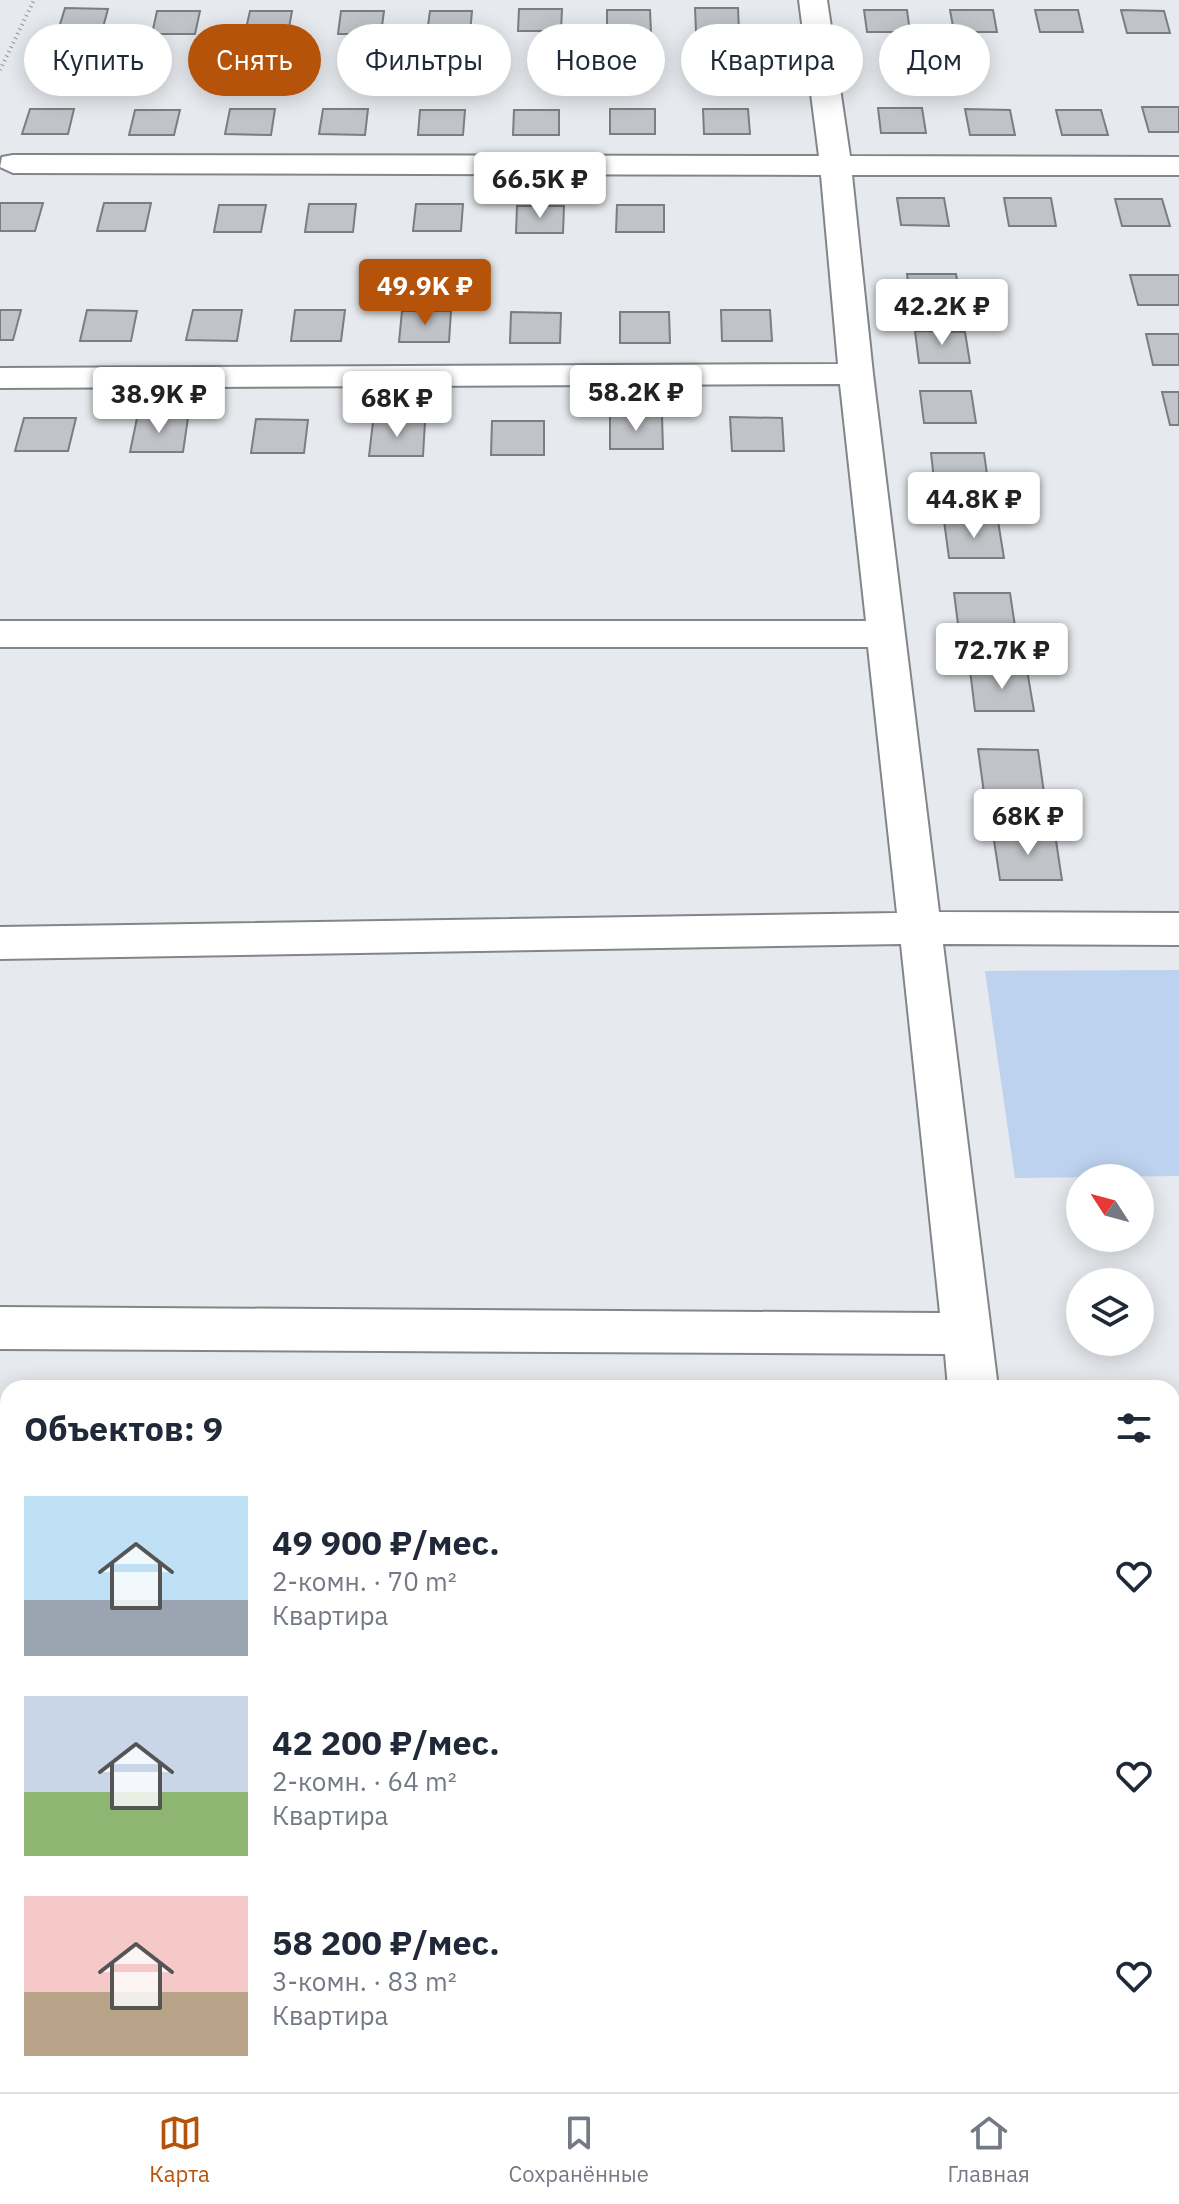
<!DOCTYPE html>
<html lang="ru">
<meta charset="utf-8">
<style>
:root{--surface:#fff;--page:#f2f2f3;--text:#1f2937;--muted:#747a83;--line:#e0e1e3;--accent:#b45309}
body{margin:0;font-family:"IBM Plex Sans",sans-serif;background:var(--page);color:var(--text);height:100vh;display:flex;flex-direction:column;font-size:30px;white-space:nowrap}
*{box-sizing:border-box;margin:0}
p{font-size:26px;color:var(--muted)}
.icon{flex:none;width:44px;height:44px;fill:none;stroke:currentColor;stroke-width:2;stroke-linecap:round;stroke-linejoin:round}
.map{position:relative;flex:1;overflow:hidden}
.panel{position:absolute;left:0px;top:1380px;width:1180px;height:712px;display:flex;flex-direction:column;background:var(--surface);border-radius:24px 24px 0 0;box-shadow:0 4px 20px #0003}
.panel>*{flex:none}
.hud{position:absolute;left:24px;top:24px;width:1132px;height:72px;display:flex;gap:16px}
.needle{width:52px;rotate:306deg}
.tools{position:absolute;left:1066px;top:1164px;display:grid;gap:16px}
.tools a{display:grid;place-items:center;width:88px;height:88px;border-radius:50%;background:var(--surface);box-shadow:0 4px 20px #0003;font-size:40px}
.price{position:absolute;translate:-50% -68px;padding:0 18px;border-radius:8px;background:#fff;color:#222;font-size:26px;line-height:52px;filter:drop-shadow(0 2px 4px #0008)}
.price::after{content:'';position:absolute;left:50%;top:48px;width:24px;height:18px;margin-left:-12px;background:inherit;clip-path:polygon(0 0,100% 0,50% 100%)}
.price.selected{background:var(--accent);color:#fff}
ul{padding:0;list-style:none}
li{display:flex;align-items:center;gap:24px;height:200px;padding:0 24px}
li span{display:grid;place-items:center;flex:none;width:224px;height:160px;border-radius:0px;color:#555}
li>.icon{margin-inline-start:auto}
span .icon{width:96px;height:96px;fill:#fffc;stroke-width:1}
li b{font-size:34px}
h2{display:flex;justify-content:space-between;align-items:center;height:96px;padding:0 24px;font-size:34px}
.chip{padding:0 28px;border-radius:36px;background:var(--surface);box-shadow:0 4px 20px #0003;font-size:28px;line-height:72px}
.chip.selected{background:var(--accent);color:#fff}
.menu{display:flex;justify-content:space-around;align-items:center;height:112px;border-top:2px solid var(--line);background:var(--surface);font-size:22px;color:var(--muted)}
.menu a{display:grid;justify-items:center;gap:4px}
.menu .selected{color:var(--accent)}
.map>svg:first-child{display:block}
.green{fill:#bcd2ee}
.building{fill:#c0c3c7;stroke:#7b7e81;stroke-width:2}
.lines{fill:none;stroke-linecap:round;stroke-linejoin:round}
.minor-casing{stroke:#828589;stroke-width:4}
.path{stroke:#96989c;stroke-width:4;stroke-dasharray:1 4;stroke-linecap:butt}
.minor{fill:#fff;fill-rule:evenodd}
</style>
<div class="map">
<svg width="1179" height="2092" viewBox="0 0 1179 2092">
<rect width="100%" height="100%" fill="#e6e9ed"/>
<path class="green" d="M 1179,970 L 1179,1176 L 1015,1178 L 985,971 Z"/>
<path class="building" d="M 65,8 L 108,9 L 102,31 L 58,31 Z
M 695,8 L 738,8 L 739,31 L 696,31 Z
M 519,9 L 562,9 L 561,31 L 518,31 Z
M 607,10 L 650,10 L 651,33 L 607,33 Z
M 864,10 L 907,10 L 910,32 L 867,32 Z
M 950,10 L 993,10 L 997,32 L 954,32 Z
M 1035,10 L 1078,10 L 1083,32 L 1040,32 Z
M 1121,10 L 1164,11 L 1170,33 L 1127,33 Z
M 157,11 L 200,11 L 195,34 L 152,34 Z
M 250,11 L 292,11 L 288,33 L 245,33 Z
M 341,11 L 384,11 L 381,34 L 338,34 Z
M 430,11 L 472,11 L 470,33 L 427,33 Z
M 1142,107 L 1179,107 L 1179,132 L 1149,132 Z
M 878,108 L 922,108 L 926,133 L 881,133 Z
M 30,109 L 74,109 L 68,134 L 22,134 Z
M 230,109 L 275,109 L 271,135 L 225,134 Z
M 323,109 L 368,109 L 365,135 L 319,134 Z
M 610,109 L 655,109 L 655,134 L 610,134 Z
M 703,109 L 748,109 L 750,134 L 704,134 Z
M 965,109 L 1010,110 L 1015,135 L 970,135 Z
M 135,110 L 180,110 L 174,135 L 129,135 Z
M 420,110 L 465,110 L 463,135 L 418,135 Z
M 514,110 L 559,110 L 559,135 L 513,135 Z
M 1056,110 L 1101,110 L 1108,135 L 1062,135 Z
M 897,198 L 944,198 L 949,226 L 901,225 Z
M 1004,198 L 1051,198 L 1056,226 L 1009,226 Z
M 1115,199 L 1162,199 L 1170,226 L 1122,226 Z
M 0,203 L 43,203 L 35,231 L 0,231 Z
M 104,203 L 151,203 L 145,231 L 97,231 Z
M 309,204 L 356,204 L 353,232 L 305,232 Z
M 416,204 L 463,204 L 461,231 L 413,231 Z
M 219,205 L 266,205 L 261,232 L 214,232 Z
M 617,205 L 664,205 L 664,232 L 616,232 Z
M 517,206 L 564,206 L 563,233 L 516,233 Z
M 907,274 L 956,274 L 961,303 L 911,303 Z
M 1130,275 L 1179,275 L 1179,305 L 1138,305 Z
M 0,310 L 21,310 L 13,340 L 0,340 Z
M 87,310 L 137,311 L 131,341 L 80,341 Z
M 193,310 L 242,310 L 237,341 L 186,340 Z
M 295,310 L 345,310 L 341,341 L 291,341 Z
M 721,310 L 770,310 L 772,341 L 722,341 Z
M 402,311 L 451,311 L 449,342 L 399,342 Z
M 511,312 L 561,313 L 560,343 L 510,343 Z
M 620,312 L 669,312 L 670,343 L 620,343 Z
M 915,331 L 965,332 L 970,363 L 919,363 Z
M 1146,334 L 1179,334 L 1179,365 L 1153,365 Z
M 920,391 L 971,391 L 976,423 L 924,423 Z
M 1162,392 L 1179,392 L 1179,425 L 1170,425 Z
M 610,416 L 662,416 L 663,449 L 610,449 Z
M 730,417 L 782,418 L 784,451 L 732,451 Z
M 24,418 L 76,418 L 68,451 L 15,451 Z
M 137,418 L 188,418 L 183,452 L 130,452 Z
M 256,419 L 308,420 L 304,453 L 251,453 Z
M 492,421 L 544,421 L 544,455 L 491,455 Z
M 373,422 L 425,422 L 423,456 L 369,456 Z
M 931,453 L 984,453 L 989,488 L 935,488 Z
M 944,521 L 998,521 L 1004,558 L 949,558 Z
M 954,593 L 1010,593 L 1016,633 L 959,632 Z
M 970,670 L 1027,670 L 1034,711 L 975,711 Z
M 978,749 L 1038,750 L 1044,793 L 984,793 Z
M 993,834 L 1055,834 L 1062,880 L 1000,880 Z"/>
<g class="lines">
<defs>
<path id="minor" d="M 799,0 L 827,0 L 850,156 L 1179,157 L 1179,175 L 852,175 L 873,374 L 939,912 L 1179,913 L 1179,945 L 943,944 L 998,1388 L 948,1388 L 945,1354 L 0,1349 L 0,1307 L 940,1313 L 901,944 L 0,959 L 0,927 L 897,913 L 868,647 L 0,647 L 0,621 L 866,621 L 840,384 L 0,388 L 0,368 L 838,364 L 821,175 L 13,173 L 0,167 L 2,157 L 13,155 L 819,156 Z
M 0,1847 L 8,1848 L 8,1904 L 0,1903 Z
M 1024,2084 L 1084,2084 L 1085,2092 L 1025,2092 Z"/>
</defs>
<use href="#minor" class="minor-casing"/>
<path class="path" d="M 0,70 L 34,0"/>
<use href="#minor" class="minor"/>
</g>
</svg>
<div class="tools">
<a><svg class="needle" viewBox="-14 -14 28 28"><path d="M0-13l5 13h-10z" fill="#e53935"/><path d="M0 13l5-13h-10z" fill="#747a83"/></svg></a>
<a><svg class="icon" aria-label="layers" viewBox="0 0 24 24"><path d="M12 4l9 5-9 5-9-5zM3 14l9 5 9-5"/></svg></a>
</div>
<b class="price" style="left:540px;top:220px">66.5K ₽</b>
<b class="price selected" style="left:425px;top:327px">49.9K ₽</b>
<b class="price" style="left:942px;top:347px">42.2K ₽</b>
<b class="price" style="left:636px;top:433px">58.2K ₽</b>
<b class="price" style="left:159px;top:435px">38.9K ₽</b>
<b class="price" style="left:397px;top:439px">68K ₽</b>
<b class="price" style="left:974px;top:540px">44.8K ₽</b>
<b class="price" style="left:1002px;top:691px">72.7K ₽</b>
<b class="price" style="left:1028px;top:857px">68K ₽</b>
<div class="hud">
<a class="chip">Купить</a>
<a class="chip selected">Снять</a>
<a class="chip">Фильтры</a>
<a class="chip">Новое</a>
<a class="chip">Квартира</a>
<a class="chip">Дом</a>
</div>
<section class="panel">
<h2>Объектов: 9<svg class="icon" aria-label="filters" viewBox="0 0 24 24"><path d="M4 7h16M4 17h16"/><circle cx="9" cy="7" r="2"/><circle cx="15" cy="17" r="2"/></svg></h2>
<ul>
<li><span style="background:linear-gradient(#bfe0f5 65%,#9aa5b1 0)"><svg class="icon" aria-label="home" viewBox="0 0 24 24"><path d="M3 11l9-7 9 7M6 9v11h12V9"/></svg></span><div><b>49 900 ₽/мес.</b><p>2-комн. · 70 m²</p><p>Квартира</p></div><svg class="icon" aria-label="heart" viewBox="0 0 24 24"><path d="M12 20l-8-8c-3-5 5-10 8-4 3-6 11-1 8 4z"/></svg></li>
<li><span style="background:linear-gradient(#c9d6e8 60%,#8fb573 0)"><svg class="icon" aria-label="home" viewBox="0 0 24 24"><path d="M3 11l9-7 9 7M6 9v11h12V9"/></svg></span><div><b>42 200 ₽/мес.</b><p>2-комн. · 64 m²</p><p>Квартира</p></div><svg class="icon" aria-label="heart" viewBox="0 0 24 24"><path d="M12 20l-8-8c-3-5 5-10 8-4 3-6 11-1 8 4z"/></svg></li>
<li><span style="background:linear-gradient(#f6c9c9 60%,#b9a48a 0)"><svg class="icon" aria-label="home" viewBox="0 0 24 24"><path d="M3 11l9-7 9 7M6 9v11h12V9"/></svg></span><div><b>58 200 ₽/мес.</b><p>3-комн. · 83 m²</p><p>Квартира</p></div><svg class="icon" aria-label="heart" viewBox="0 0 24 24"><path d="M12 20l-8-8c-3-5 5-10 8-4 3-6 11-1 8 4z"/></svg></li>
</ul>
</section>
</div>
<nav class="menu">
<a class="selected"><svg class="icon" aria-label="map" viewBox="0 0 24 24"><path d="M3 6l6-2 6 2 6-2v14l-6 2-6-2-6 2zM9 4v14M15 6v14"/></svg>Карта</a>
<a><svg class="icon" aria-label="saved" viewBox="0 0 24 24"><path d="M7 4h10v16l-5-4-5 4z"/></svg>Сохранённые</a>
<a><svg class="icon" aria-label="home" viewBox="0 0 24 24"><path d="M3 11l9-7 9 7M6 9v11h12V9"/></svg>Главная</a>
</nav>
